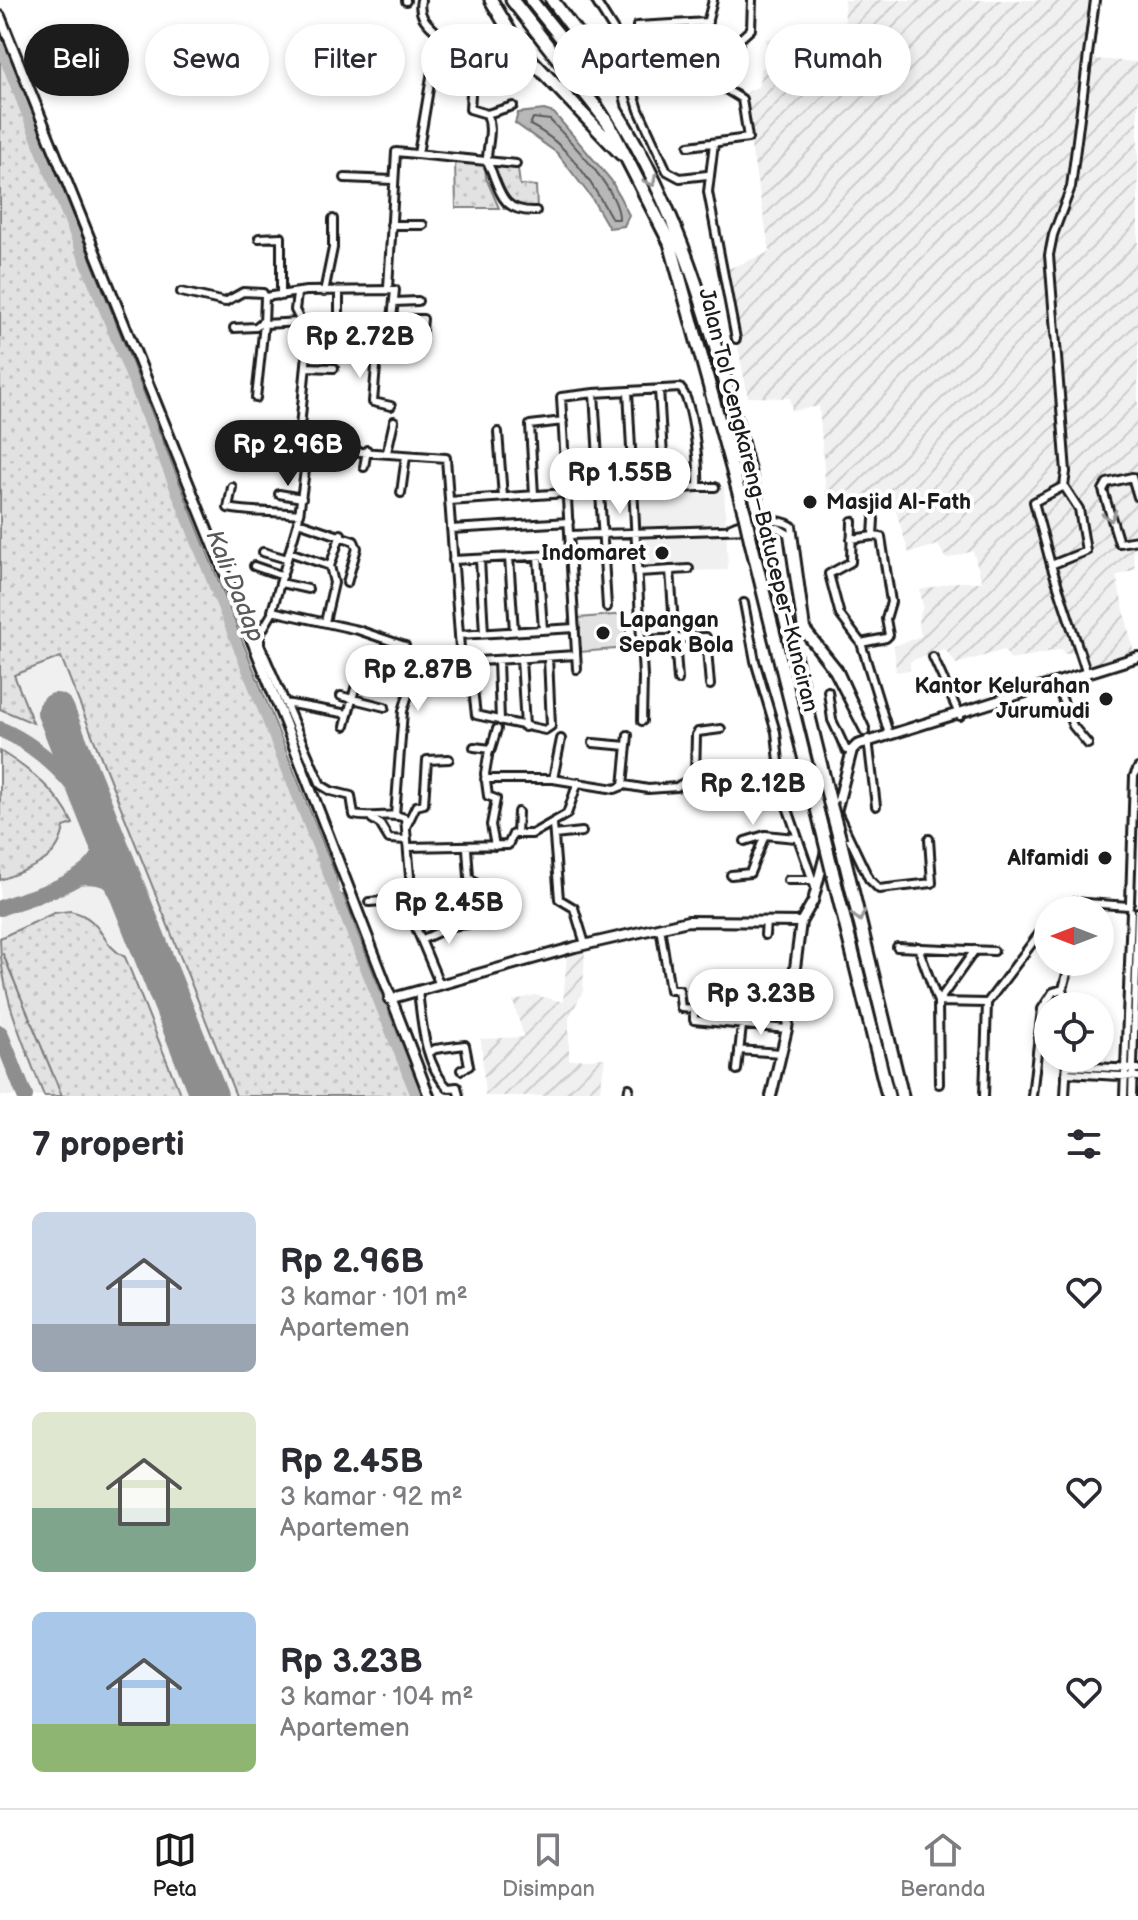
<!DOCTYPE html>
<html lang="id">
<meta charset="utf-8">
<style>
:root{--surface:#fff;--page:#f2f2f3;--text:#2b2b33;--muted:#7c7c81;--line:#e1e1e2;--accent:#1c1c1c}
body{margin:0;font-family:"Balsamiq Sans",sans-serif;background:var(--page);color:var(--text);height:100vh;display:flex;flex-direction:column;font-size:30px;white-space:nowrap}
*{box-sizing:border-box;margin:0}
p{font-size:26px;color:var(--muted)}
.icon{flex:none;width:44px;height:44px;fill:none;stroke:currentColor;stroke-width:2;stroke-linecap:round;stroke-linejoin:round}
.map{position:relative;height:1096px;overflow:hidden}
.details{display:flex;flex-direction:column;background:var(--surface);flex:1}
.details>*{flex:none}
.guide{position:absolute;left:24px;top:24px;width:1090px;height:72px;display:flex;gap:16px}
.needle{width:52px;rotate:270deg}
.fabs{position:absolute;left:1034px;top:896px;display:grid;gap:16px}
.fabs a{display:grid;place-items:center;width:80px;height:80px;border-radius:50%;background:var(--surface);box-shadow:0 4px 12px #0003;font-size:40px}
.price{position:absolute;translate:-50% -68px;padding:0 18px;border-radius:28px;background:#fff;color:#222;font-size:26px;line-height:52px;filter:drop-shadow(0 2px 4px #0008)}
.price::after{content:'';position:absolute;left:50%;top:48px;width:24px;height:18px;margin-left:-12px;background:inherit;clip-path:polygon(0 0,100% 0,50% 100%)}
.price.selected{background:var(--accent);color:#fff}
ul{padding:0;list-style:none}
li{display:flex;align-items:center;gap:24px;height:200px;padding:0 32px}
li span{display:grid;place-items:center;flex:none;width:224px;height:160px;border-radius:12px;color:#555}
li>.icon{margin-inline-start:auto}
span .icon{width:96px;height:96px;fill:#fffc;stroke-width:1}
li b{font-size:34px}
h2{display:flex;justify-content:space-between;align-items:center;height:96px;padding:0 32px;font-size:34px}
.chip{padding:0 28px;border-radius:36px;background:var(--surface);box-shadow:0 4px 12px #0003;font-size:28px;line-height:72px}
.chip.selected{background:var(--accent);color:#fff}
.dock{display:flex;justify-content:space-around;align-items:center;height:112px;border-top:2px solid var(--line);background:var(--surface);font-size:22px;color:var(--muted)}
.dock a{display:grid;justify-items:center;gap:4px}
.dock .selected{color:var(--accent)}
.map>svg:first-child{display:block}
.built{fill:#f0f0f0}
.industrial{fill:url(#industrial-furrows)}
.grass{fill:url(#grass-dots);stroke:#7f7f7f;stroke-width:2}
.garden{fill:#e2e2e2;stroke:#7f7f7f;stroke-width:2}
.water{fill:#b8b8b8;stroke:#7a7a7a;stroke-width:2}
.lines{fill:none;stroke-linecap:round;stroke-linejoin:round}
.shore{stroke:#5a5a5a;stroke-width:2}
.stream{stroke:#7a7a7a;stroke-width:2}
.river{stroke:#b8b8b8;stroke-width:10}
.taxiway{stroke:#8e8e8e;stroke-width:16}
.runway{stroke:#8e8e8e;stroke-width:38}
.street-casing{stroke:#1c1c1c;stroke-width:12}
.secondary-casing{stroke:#1c1c1c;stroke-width:14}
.highway-casing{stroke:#1c1c1c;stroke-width:17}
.street{stroke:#fff;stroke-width:6}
.secondary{stroke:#fff;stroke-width:8}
.highway{stroke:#fff;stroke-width:11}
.highway-bridge-casing{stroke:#1c1c1c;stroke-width:17;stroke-linecap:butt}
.highway-bridge{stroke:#fff;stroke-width:11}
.oneway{stroke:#999}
.poi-dot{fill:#1c1c1c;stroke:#fff;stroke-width:3}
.labels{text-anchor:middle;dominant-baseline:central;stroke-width:8;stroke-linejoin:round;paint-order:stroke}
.street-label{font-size:22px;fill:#1c1c1c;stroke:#fff}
.poi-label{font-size:22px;font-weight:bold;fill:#1c1c1c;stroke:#fff;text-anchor:end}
.water-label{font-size:24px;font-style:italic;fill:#5a5a5a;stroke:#fff}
</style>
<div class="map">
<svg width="1138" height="1096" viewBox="0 0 1138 1096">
<defs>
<pattern id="industrial-furrows" width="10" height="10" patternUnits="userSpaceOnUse" patternTransform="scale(2)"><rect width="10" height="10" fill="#f0f0f0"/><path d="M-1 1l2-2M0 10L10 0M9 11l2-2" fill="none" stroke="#cdcdcd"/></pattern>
<pattern id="grass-dots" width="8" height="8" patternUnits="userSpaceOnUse" patternTransform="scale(2)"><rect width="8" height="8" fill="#e2e2e2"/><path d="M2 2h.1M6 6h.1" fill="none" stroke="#c1c1c1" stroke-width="1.8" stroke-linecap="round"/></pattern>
</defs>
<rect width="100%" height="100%" fill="#fff"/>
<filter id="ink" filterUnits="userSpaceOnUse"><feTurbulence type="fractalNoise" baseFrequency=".0125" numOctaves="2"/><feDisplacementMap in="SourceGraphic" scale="16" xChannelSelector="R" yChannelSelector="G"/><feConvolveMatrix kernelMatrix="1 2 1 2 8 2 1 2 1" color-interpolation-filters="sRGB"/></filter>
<g filter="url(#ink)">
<path class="built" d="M 0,23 L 343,884 L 339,893 L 347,894 L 384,992 L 382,1003 L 388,1004 L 426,1096 L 0,1096 Z
M 724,486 L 728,570 L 638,572 L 633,494 Z"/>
<path class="industrial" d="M 844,0 L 1099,0 L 1092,59 L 1138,62 L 1138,547 L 1133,549 L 1135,569 L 1116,576 L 1134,653 L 1086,671 L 1077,652 L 1064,654 L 1062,649 L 1011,660 L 1004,650 L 956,664 L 945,649 L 910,661 L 910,670 L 896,672 L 894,646 L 921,636 L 918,620 L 923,607 L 920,590 L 955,582 L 982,582 L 973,551 L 946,559 L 938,545 L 909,553 L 890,492 L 827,506 L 819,406 L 792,411 L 790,398 L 748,397 L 723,271 L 770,252 L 743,102 L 748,92 L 759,86 L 760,69 L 766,66 L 766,39 L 845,22 Z
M 585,949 L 583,991 L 569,1018 L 569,1060 L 605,1058 L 599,1096 L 485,1096 L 481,1039 L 524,1037 L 513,1001 L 535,995 L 563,1002 L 567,955 Z"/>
<path class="grass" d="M 0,31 L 336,877 L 338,894 L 343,895 L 420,1096 L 236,1096 L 61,657 L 14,675 L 33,723 L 0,709 Z
M 455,160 L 485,163 L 486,178 L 499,208 L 456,208 Z
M 489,165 L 518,169 L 520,185 L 536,186 L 537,209 L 504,209 Z
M 0,751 C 29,769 59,792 73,824 L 64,827 C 58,863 30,868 0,880 Z
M 70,911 C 104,918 99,944 125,957 L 181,1096 L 44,1096 C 24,1043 0,995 0,938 L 54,913 Z"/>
<path class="garden" d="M 625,614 L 627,648 L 580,652 L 579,618 Z"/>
<path class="water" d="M 544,110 L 554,113 L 611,180 L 629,215 L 624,226 L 609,228 L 591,197 L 557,153 L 515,123 L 518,113 Z"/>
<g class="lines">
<path class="shore" d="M 533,118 L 550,120 C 570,141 620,191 619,219 L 612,219 C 592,183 569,144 530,125 Z"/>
<path class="stream" d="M 3,954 L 62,1096"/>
<path class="river" d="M 0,47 L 416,1096"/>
<path class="taxiway" d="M 0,729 C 44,748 77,785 101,825
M 78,877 C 101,874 118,881 131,901
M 0,908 C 35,894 116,879 102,828
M 0,1033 L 25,1096"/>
<path class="runway" d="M 56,712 L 209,1096"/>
<defs>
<path id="street" d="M 421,0 C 414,31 458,29 451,73 L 472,79 L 470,109 L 487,114 L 513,106
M 595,0 L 615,32 L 639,110 L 667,171 L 680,178 L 707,175
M 406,1 L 406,0
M 681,44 L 701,47 L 713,0
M 617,46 L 636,46 L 637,26 L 708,22
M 710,77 L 730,79
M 487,114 C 493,129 488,142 487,158 C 487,165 491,168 493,175 C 502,199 507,212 536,211
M 714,143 L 708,192 L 736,339
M 689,146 L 748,138 L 742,99 L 727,90 L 740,39 L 751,29 L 752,0
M 418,154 L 433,65 L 438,53 L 450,52
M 345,178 L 393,180
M 391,225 L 423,225
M 259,238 L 281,237 L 281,296
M 388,288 L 396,152 L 516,164
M 181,292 L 225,302 L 243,292 L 263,293 L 265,297
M 324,292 L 333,248 L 333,219
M 297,294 L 295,310 L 301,322 L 339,320 L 339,292
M 394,302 L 418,301
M 380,319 L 373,402 L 391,406
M 392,319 L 423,319 L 421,340
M 301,322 L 264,324 L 265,297 L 306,291 L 395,290 L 392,319 L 339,320
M 310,322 L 299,438 L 304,448 L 446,458 L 461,662 L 576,655
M 234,328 L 256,327 L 262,322
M 306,367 L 334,368
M 659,389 L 665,490
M 628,391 L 643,677 L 642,721
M 256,398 L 264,324
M 498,432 L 503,497
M 308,448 L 298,522 L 272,611 L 358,630 L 405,646 L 404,669 L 411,685 L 403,711 L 395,816
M 387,452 L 394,421
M 364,467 L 367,450
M 1064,486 L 1066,472 L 1049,255 L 1053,235 L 1071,187 L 1095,0
M 1064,486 L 1034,502 L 1051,565 L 1087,674
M 232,487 L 228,508 C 253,513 274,511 300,514
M 698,487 L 715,487
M 401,493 L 406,456
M 279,494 L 302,498
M 534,495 L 530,425 L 563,421
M 1138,497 L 1132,477 L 1107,483 L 1103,490 L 1119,543 L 1138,540
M 449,501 L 567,493
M 852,521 L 851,562 L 829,574 L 840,615 L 861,643 L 889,734
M 298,522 L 354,541 L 357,548 L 347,583
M 731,527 C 747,519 777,517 792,526 L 806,629 L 838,669 L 865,728
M 451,529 L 569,522
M 761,529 L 778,528 L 788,534 L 802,630 L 834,672 L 865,732
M 570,535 L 750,529
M 851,539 L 873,536 L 874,519
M 263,552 L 287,559
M 289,552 L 330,566 L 334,583 L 325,622
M 538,556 L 543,630
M 509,557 L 514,631
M 480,559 L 484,633
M 453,560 L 571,554
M 1051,565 L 1086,551 L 1079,509 L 1064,486
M 254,566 L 283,576
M 330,566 L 341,534
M 670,570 L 678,680
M 638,572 L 689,569
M 281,583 L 308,589
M 744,603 L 755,661 L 776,732 L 782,792 L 816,890
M 607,607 L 594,393 L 680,388 C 694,402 699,467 698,487 L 634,491
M 273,612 L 260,634 L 260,645 L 321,785 L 331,791 L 351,796 L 354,815 C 370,819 391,812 405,818 L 414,923 L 440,985
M 459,635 L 575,628
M 641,640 L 706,637 L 710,685
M 861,643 L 886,638 L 889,635 L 886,619 L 891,602 L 881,537 L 873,536
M 933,657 L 960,716
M 521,658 L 525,727
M 498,660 L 500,721
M 470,664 L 476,715 L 545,730 L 551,726 L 548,657
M 577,669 L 561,397 L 594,393
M 1056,684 L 1073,726 L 1088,744
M 828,691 L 832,720 L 846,750 L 852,750
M 341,696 L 385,707
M 285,703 L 348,714
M 345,726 L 357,681
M 868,739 L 876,806
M 593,743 L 627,746
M 474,747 L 491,749 L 497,729
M 489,750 L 485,774 L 488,796 L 496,799 L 491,825 L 495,846
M 695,777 L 696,735 L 698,732 L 721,729
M 485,779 L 553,779 L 615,789 L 625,785 L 648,789 L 677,787 C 684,776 760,771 778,771
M 553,779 L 561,739
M 623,786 L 628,735
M 838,814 L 869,879 L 879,889 L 932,883 L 929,839
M 372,819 L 380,824 L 389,839 L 407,840
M 553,824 L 559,899 L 574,908 L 585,944
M 406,827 L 416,806 L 424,804 L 427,760 L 449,759
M 517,834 L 518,812
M 554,835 L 582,832
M 745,841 L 765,835
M 408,847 L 508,845 L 513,834 L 532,834 L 567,814 L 578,782
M 467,848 L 469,877 L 486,894 L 488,916
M 731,875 L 750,873 L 765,835 L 796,838
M 788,880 L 811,880
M 369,902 L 411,899
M 1130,902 L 1134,776 L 1138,768
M 1057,910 L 1072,902 L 1129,906
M 660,927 L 670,990 L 679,990 L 681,1008 L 694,1009 L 694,1020 L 787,1029
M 765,935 L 766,921
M 423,939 L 452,926 L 468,924
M 897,947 L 994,951
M 918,947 L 938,1002 L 987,1003
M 418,991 C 422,1023 424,1064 448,1088 L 457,1087 L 459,1096
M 1067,1006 L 1063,989 L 1070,962
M 739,1050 L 781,1053
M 429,1053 L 435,1049 L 465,1045 L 469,1066 L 461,1070
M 1067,1066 L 1138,1069
M 737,1070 L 742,1026
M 1066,1073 L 1138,1077
M 939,1084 L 938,1002 L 975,950
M 628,1096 L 629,1088
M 984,1096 L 987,1003 L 1048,922
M 1032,1096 L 1042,1009 L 1053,992 L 1063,989
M 1065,1096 L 1067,1058
M 1124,1096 L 1131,911
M 1132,1096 L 1138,912"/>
<path id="secondary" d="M 0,16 L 285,723 L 429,1096
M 389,999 L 575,947 L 688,921 L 801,922 L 813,901 L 852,750 L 857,745 L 1138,657
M 771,1096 L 787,1029 L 801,922"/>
<path id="highway" d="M 491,0 L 519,47 L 621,154
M 512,0 L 609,124 L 670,243 L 745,515
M 531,0 C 559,37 592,72 616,111 C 693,233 723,374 759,511
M 552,0 L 607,74 L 615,107
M 766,540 L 830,803
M 751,542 L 822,829
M 840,840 L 902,1096
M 832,870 L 888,1096"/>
</defs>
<use href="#street" class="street-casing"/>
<use href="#secondary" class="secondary-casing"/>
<use href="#highway" class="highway-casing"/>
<use href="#street" class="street"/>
<use href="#secondary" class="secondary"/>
<use href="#highway" class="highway"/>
<defs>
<path id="highway-bridge" d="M 759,511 L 766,540
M 745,515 L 751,542
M 830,803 L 840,840
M 822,829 L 832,870"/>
</defs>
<use href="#highway-bridge" class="highway-bridge-casing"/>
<use href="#highway-bridge" class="highway-bridge"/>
</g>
<defs><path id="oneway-chevron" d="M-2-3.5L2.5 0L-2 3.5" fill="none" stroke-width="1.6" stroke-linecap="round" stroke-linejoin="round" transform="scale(2)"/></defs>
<g class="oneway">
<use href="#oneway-chevron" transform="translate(651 181) rotate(63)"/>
<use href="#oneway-chevron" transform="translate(1110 516) rotate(75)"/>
<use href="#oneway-chevron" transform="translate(859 916) rotate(76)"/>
</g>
</g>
<g class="poi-dot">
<circle cx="810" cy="502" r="8"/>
<circle cx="662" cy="553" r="8"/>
<circle cx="603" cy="633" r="8"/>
<circle cx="1106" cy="699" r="8"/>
<circle cx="1105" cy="858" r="8"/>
</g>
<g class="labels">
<g class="street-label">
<text transform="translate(758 500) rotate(76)">Jalan Tol Cengkareng–Batuceper–Kunciran</text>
</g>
<g class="poi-label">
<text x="826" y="502" text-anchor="start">Masjid Al-Fath</text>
<text x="646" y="553">Indomaret</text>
<text x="619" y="620" text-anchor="start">Lapangan<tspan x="619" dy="25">Sepak Bola</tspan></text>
<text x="1090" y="686">Kantor Kelurahan<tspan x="1090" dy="25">Jurumudi</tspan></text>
<text x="1089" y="858">Alfamidi</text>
</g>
<g class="water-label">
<text transform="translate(235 586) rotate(68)">Kali Dadap</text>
</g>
</g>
</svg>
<div class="fabs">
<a><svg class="needle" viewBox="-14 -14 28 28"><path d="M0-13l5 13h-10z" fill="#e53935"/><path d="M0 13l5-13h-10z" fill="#7c7c81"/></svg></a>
<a><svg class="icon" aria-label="locate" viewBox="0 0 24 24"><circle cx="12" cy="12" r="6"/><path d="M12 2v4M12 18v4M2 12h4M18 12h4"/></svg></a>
</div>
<b class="price" style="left:360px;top:380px">Rp 2.72B</b>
<b class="price selected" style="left:288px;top:488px">Rp 2.96B</b>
<b class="price" style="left:620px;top:516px">Rp 1.55B</b>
<b class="price" style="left:418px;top:713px">Rp 2.87B</b>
<b class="price" style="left:753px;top:827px">Rp 2.12B</b>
<b class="price" style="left:449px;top:946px">Rp 2.45B</b>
<b class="price" style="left:761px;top:1037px">Rp 3.23B</b>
<div class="guide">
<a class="chip selected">Beli</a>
<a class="chip">Sewa</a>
<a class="chip">Filter</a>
<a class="chip">Baru</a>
<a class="chip">Apartemen</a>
<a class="chip">Rumah</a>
</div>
</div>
<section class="details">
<h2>7 properti<svg class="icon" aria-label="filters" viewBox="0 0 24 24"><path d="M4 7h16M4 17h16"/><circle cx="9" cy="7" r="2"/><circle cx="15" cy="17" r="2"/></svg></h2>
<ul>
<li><span style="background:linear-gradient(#c9d6e8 70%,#9aa5b1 0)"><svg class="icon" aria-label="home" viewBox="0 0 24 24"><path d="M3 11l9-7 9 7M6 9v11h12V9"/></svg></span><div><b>Rp 2.96B</b><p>3 kamar · 101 m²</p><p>Apartemen</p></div><svg class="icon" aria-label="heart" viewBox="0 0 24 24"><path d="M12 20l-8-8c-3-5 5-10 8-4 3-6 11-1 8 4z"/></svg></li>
<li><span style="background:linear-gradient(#dfe7d0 60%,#7fa58c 0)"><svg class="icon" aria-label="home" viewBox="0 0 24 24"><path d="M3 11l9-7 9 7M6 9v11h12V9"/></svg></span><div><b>Rp 2.45B</b><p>3 kamar · 92 m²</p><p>Apartemen</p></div><svg class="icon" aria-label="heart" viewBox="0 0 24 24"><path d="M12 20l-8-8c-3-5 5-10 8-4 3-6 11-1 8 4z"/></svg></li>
<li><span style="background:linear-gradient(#a9c7e8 70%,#8fb573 0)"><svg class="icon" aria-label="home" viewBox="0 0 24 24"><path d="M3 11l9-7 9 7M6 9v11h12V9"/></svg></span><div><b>Rp 3.23B</b><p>3 kamar · 104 m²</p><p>Apartemen</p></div><svg class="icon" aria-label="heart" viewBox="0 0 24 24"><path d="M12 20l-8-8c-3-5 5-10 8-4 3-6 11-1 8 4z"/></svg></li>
</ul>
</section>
<nav class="dock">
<a class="selected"><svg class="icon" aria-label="map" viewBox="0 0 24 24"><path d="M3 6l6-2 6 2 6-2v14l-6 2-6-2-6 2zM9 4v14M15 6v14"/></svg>Peta</a>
<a><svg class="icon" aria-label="saved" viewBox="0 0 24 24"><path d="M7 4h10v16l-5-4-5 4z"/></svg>Disimpan</a>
<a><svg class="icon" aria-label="home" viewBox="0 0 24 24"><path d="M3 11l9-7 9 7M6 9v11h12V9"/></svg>Beranda</a>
</nav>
